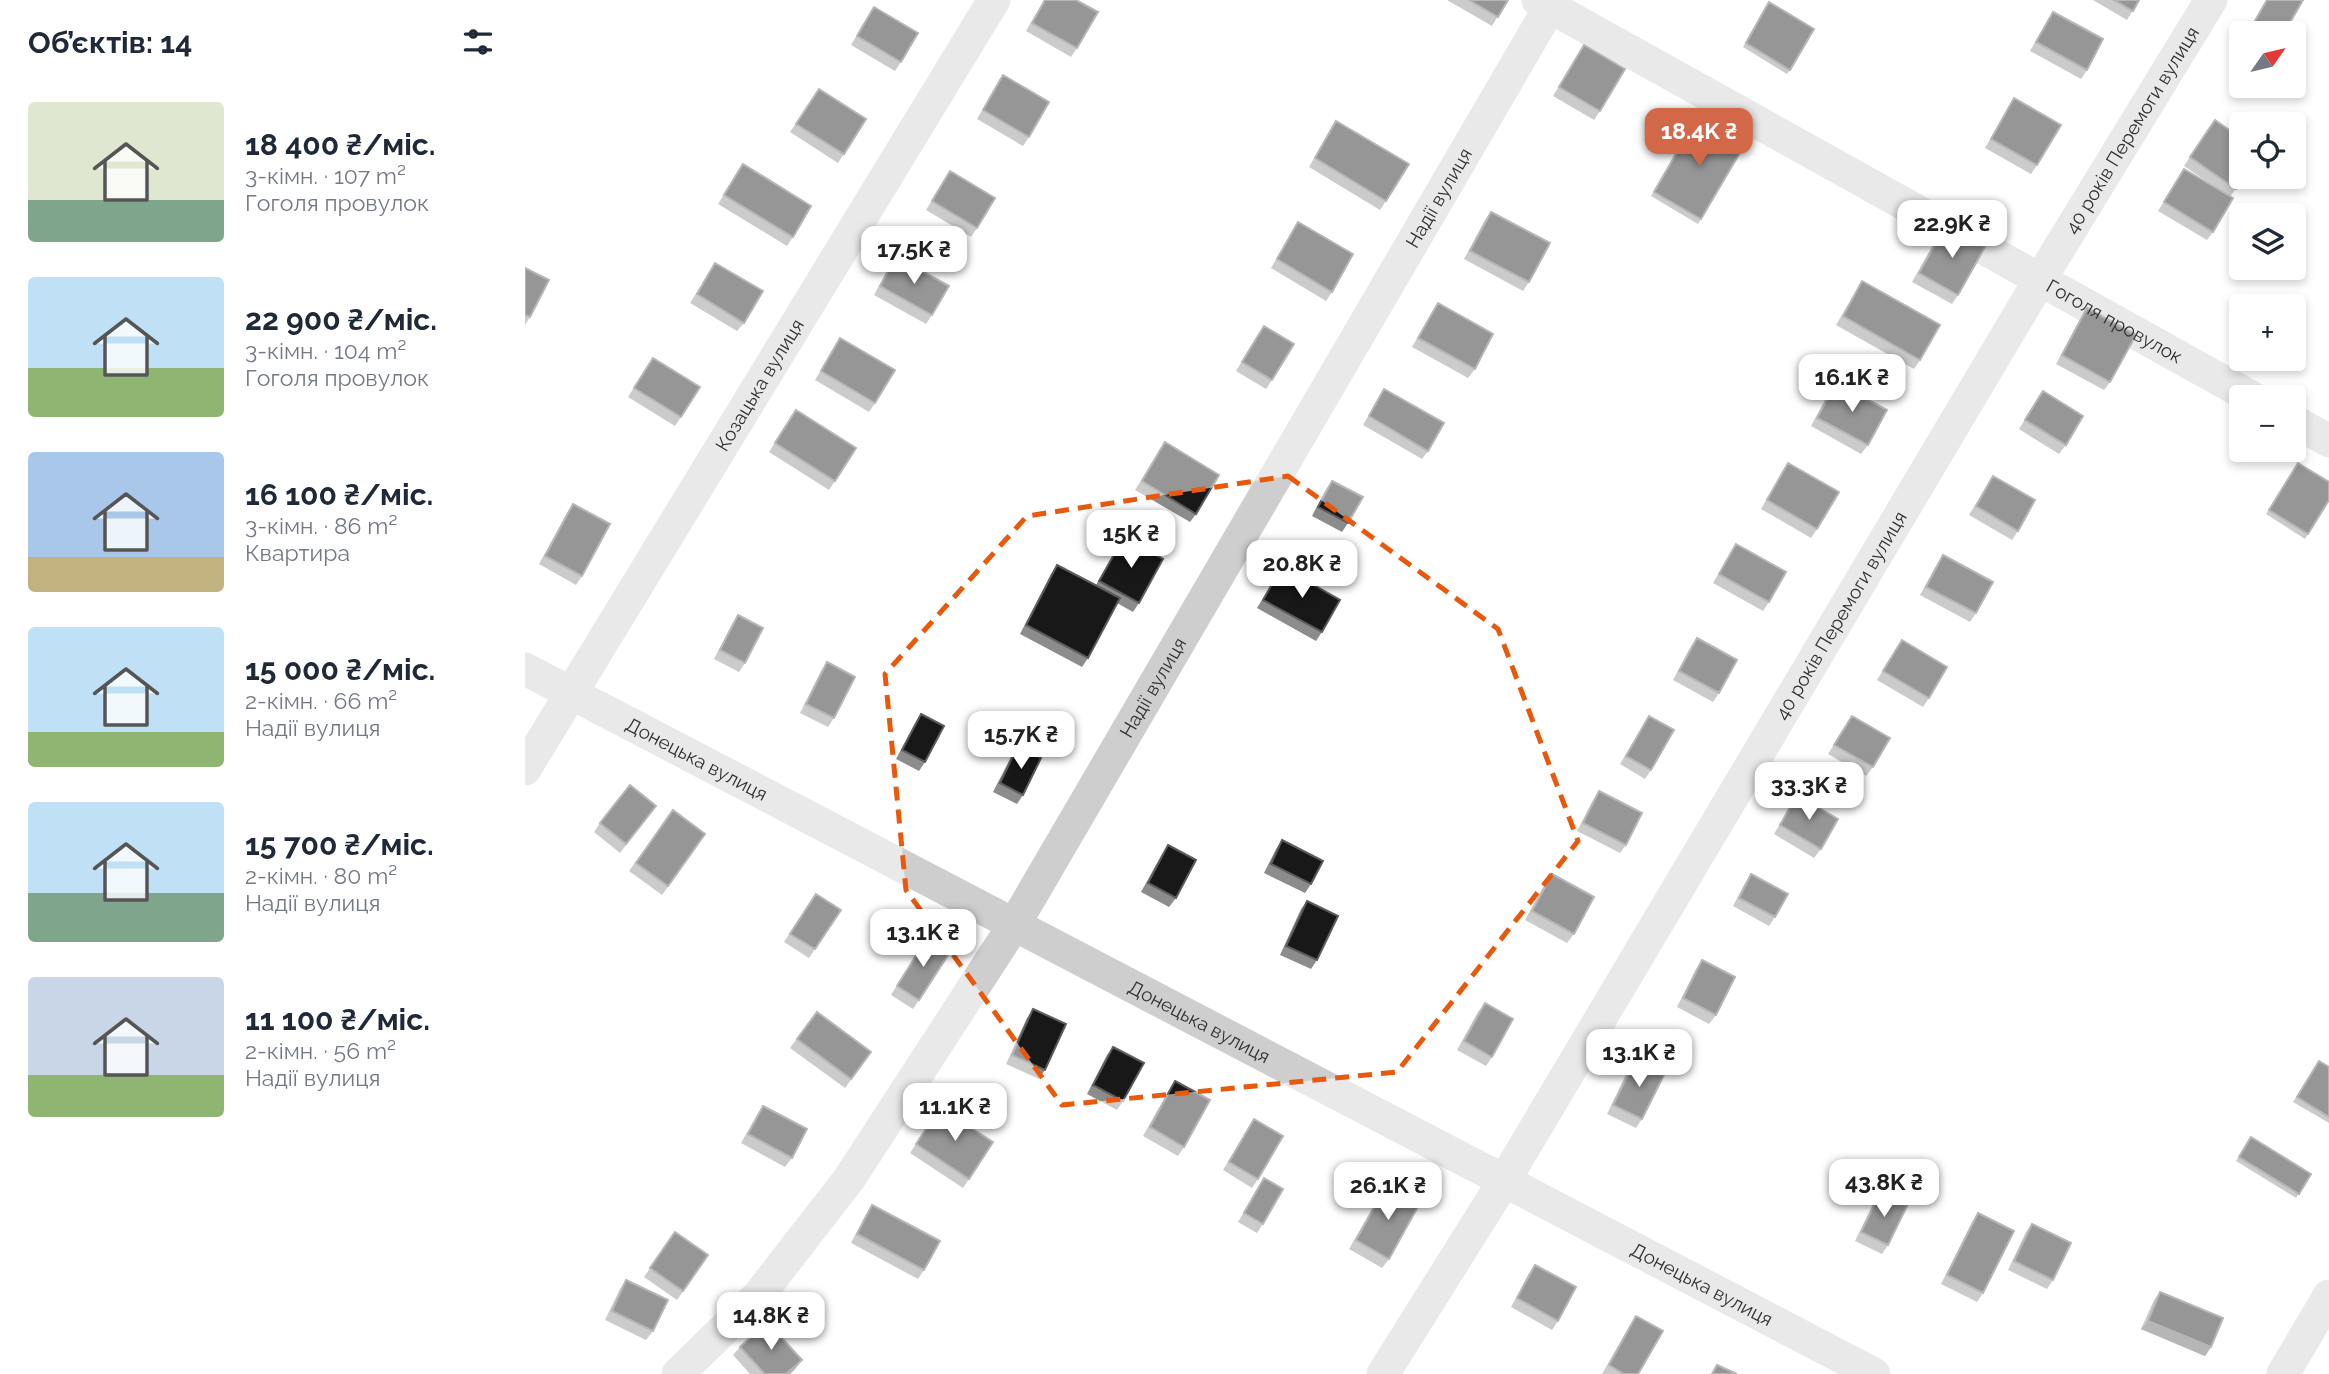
<!DOCTYPE html>
<html lang="uk">
<meta charset="utf-8">
<style>
:root{--surface:#fff;--page:#f2f2f3;--text:#1f2937;--muted:#747a83;--accent:#d36848}
body{margin:0;font-family:Raleway,sans-serif;background:var(--page);color:var(--text);height:100vh;display:flex;flex-direction:column;font-size:26px;white-space:nowrap}
*{box-sizing:border-box;margin:0}
p{font-size:23px;color:var(--muted)}
.icon{flex:none;width:38px;height:38px;fill:none;stroke:currentColor;stroke-width:2;stroke-linecap:round;stroke-linejoin:round}
.map{position:relative;flex:1;overflow:hidden}
.sheet{display:flex;flex-direction:column;background:var(--surface);width:525px}
.sheet>*{flex:none}
.needle{width:46px;rotate:56deg}
.buttons{position:absolute;left:1704px;top:21px;display:grid;gap:14px}
.buttons a{display:grid;place-items:center;width:77px;height:77px;border-radius:7px;background:var(--surface);box-shadow:0 4px 10px #0003;font-size:35px}
.price{position:absolute;translate:-50% -60px;padding:0 16px;border-radius:14px;background:#fff;color:#222;font-size:23px;line-height:46px;filter:drop-shadow(0 2px 4px #0008)}
.price::after{content:'';position:absolute;left:50%;top:42px;width:21px;height:16px;margin-left:-10px;background:inherit;clip-path:polygon(0 0,100% 0,50% 100%)}
.price.current{background:var(--accent);color:#fff}
ul{padding:0;list-style:none}
li{display:flex;align-items:center;gap:21px;height:175px;padding:0 28px}
li span{display:grid;place-items:center;flex:none;width:196px;height:140px;border-radius:7px;color:#555}
li>.icon{margin-inline-start:auto}
span .icon{width:84px;height:84px;fill:#fffc;stroke-width:1}
li b{font-size:30px}
h2{display:flex;justify-content:space-between;align-items:center;height:84px;padding:0 28px;font-size:30px}
main{display:flex;flex:1;min-height:0}
.map>svg:first-child{display:block}
.lines{fill:none;stroke-linecap:round;stroke-linejoin:round}
.minor{stroke:#cecece;stroke-width:33}
.wall{fill:#8c8c8c}
.shaded-wall{fill:#5d5d5d}
.building{fill:#181818;stroke:#5d5d5d;stroke-width:2}
.marked{fill:none;stroke:#e8590c;stroke-width:5;stroke-dasharray:14 9;stroke-linejoin:round}
.labels{text-anchor:middle;dominant-baseline:central;stroke-width:7;stroke-linejoin:round;paint-order:stroke}
.street-label{font-size:19px;fill:#313131;stroke:#fff}
</style>
<main>
<section class="sheet">
<h2>Об’єктів: 14<svg class="icon" aria-label="filters" viewBox="0 0 24 24"><path d="M4 7h16M4 17h16"/><circle cx="9" cy="7" r="2"/><circle cx="15" cy="17" r="2"/></svg></h2>
<ul>
<li><span style="background:linear-gradient(#dfe7d0 70%,#7fa58c 0)"><svg class="icon" aria-label="home" viewBox="0 0 24 24"><path d="M3 11l9-7 9 7M6 9v11h12V9"/></svg></span><div><b>18 400 ₴/міс.</b><p>3-кімн. · 107 m²</p><p>Гоголя провулок</p></div></li>
<li><span style="background:linear-gradient(#bfe0f5 65%,#8fb573 0)"><svg class="icon" aria-label="home" viewBox="0 0 24 24"><path d="M3 11l9-7 9 7M6 9v11h12V9"/></svg></span><div><b>22 900 ₴/міс.</b><p>3-кімн. · 104 m²</p><p>Гоголя провулок</p></div></li>
<li><span style="background:linear-gradient(#a9c7e8 75%,#c2b280 0)"><svg class="icon" aria-label="home" viewBox="0 0 24 24"><path d="M3 11l9-7 9 7M6 9v11h12V9"/></svg></span><div><b>16 100 ₴/міс.</b><p>3-кімн. · 86 m²</p><p>Квартира</p></div></li>
<li><span style="background:linear-gradient(#bfe0f5 75%,#8fb573 0)"><svg class="icon" aria-label="home" viewBox="0 0 24 24"><path d="M3 11l9-7 9 7M6 9v11h12V9"/></svg></span><div><b>15 000 ₴/міс.</b><p>2-кімн. · 66 m²</p><p>Надії вулиця</p></div></li>
<li><span style="background:linear-gradient(#bfe0f5 65%,#7fa58c 0)"><svg class="icon" aria-label="home" viewBox="0 0 24 24"><path d="M3 11l9-7 9 7M6 9v11h12V9"/></svg></span><div><b>15 700 ₴/міс.</b><p>2-кімн. · 80 m²</p><p>Надії вулиця</p></div></li>
<li><span style="background:linear-gradient(#c9d6e8 70%,#8fb573 0)"><svg class="icon" aria-label="home" viewBox="0 0 24 24"><path d="M3 11l9-7 9 7M6 9v11h12V9"/></svg></span><div><b>11 100 ₴/міс.</b><p>2-кімн. · 56 m²</p><p>Надії вулиця</p></div></li>
</ul>
</section>
<div class="map">
<svg width="1804" height="1374" viewBox="0 0 1804 1374">
<rect width="100%" height="100%" fill="#fff"/>
<g class="lines">
<g class="minor">
<path id="s1" d="M 1013,0 L 1726,397"/>
<path d="M 1769,421 L 1804,441"/>
<path id="s2" d="M 0,669 L 1349,1374"/>
<path id="s3" d="M 0,769 L 469,0"/>
<path id="s4" d="M 153,1374 L 234,1295 L 324,1179 L 489,925 L 1029,0"/>
<path id="s5" d="M 858,1374 L 979,1181 L 1516,278 L 1686,0"/>
<path d="M 1758,1374 L 1804,1296"/>
</g>
</g>
<path class="wall" d="M 519,0 L 551,0 L 552,48 L 546,57 L 501,31 Z
M 922,0 L 983,0 L 967,26 Z
M 1568,0 L 1614,0 L 1602,20 Z
M 1741,0 L 1778,0 L 1759,33 L 1722,33 Z
M 349,7 L 376,62 L 370,71 L 326,45 Z
M 1241,7 L 1265,70 L 1262,74 L 1218,47 Z
M 1528,12 L 1562,70 L 1556,79 L 1505,51 L 1522,21 Z
M 1059,45 L 1075,111 L 1069,120 L 1028,96 Z
M 478,75 L 504,137 L 498,146 L 452,119 Z
M 294,89 L 341,119 L 313,163 L 265,132 Z
M 1489,98 L 1512,165 L 1506,174 L 1460,148 Z
M 1170,120 L 1176,219 L 1173,224 L 1126,196 Z
M 1690,120 L 1719,177 L 1705,197 L 1688,232 L 1682,240 L 1633,211 L 1659,169 L 1693,189 L 1659,166 Z
M 811,121 L 861,201 L 855,210 L 784,167 Z
M 218,164 L 268,237 L 262,246 L 193,204 Z
M 425,171 L 452,228 L 446,237 L 401,210 Z
M 966,212 L 1004,282 L 998,291 L 939,259 L 960,220 Z
M 773,222 L 807,292 L 801,301 L 746,268 Z
M 1421,225 L 1433,295 L 1427,304 L 1387,282 L 1414,234 Z
M 371,257 L 407,315 L 401,324 L 349,295 L 365,265 Z
M 190,263 L 219,323 L 212,331 L 165,303 Z
M 0,268 L 5,317 L 0,325 Z
M 1337,281 L 1395,360 L 1389,369 L 1311,325 Z
M 913,303 L 950,369 L 943,378 L 887,347 Z
M 1562,308 L 1585,382 L 1579,390 L 1531,364 L 1556,317 Z
M 739,326 L 747,380 L 741,389 L 711,371 Z
M 315,338 L 350,403 L 344,412 L 290,380 Z
M 122,367 L 156,417 L 150,426 L 103,397 Z
M 1311,383 L 1343,445 L 1336,454 L 1286,426 L 1304,392 Z
M 859,389 L 903,451 L 897,459 L 838,425 Z
M 1518,391 L 1541,445 L 1534,454 L 1494,429 Z
M 271,410 L 310,481 L 304,490 L 244,452 Z
M 640,442 L 671,514 L 665,522 L 610,490 Z
M 1263,463 L 1292,529 L 1286,538 L 1236,509 Z
M 1773,463 L 1804,500 L 1780,539 L 1741,514 Z
M 1468,476 L 1493,531 L 1487,540 L 1444,515 Z
M 807,481 L 823,523 L 817,532 L 787,516 L 801,489 Z
M 48,504 L 57,576 L 51,585 L 14,564 L 42,513 Z
M 599,537 L 614,603 L 608,612 L 592,603 L 563,658 L 557,667 L 495,634 L 526,574 L 532,565 L 571,585 L 593,546 Z
M 1211,544 L 1244,602 L 1238,611 L 1188,583 Z
M 1418,555 L 1451,613 L 1445,622 L 1395,595 L 1412,564 Z
M 757,567 L 797,632 L 791,641 L 732,608 Z
M 213,615 L 220,663 L 214,672 L 189,659 L 207,624 Z
M 1172,638 L 1194,693 L 1188,702 L 1148,680 L 1166,646 Z
M 1377,640 L 1404,698 L 1398,707 L 1352,680 Z
M 302,662 L 309,718 L 303,727 L 275,713 L 296,671 Z
M 396,714 L 400,762 L 394,771 L 371,759 L 390,723 Z
M 1124,716 L 1126,770 L 1120,779 L 1095,764 Z
M 1327,716 L 1348,767 L 1341,776 L 1303,754 Z
M 493,746 L 498,795 L 492,804 L 468,792 L 487,755 Z
M 1074,791 L 1101,845 L 1095,853 L 1052,831 L 1068,800 Z
M 1272,795 L 1296,849 L 1289,858 L 1249,834 Z
M 131,806 L 95,853 L 69,832 L 75,823 Z
M 148,810 L 180,834 L 137,895 L 104,871 Z
M 757,840 L 786,884 L 780,893 L 739,873 L 751,849 Z
M 643,845 L 651,898 L 644,907 L 616,892 L 637,854 Z
M 1027,874 L 1049,934 L 1042,943 L 1000,920 L 1021,882 Z
M 1226,874 L 1250,917 L 1244,926 L 1208,906 L 1220,883 Z
M 291,894 L 316,910 L 284,958 L 259,942 Z
M 782,901 L 792,960 L 786,969 L 755,955 L 776,909 Z
M 402,938 L 394,1000 L 388,1009 L 366,995 Z
M 1177,960 L 1191,1015 L 1184,1024 L 1152,1007 L 1171,969 Z
M 960,1003 L 967,1057 L 961,1066 L 932,1050 L 953,1012 Z
M 508,1009 L 520,1070 L 514,1079 L 481,1064 L 502,1018 Z
M 292,1012 L 346,1052 L 320,1088 L 265,1048 Z
M 588,1047 L 598,1101 L 592,1110 L 562,1094 L 582,1055 Z
M 1111,1059 L 1117,1119 L 1111,1128 L 1082,1114 L 1104,1068 Z
M 1794,1061 L 1804,1067 L 1804,1123 L 1768,1102 Z
M 650,1081 L 659,1147 L 653,1156 L 618,1136 L 644,1090 Z
M 238,1106 L 267,1158 L 260,1167 L 216,1143 L 232,1115 Z
M 415,1108 L 468,1142 L 438,1188 L 385,1153 Z
M 729,1119 L 733,1179 L 727,1188 L 698,1170 Z
M 1726,1137 L 1786,1174 L 1771,1198 L 1711,1161 Z
M 739,1178 L 738,1224 L 732,1233 L 713,1222 Z
M 862,1184 L 864,1259 L 857,1268 L 824,1249 L 856,1193 Z
M 1355,1193 L 1363,1245 L 1357,1254 L 1330,1241 L 1349,1202 Z
M 347,1205 L 399,1270 L 393,1279 L 326,1243 L 341,1214 Z
M 1453,1213 L 1458,1293 L 1452,1302 L 1416,1284 L 1447,1222 Z
M 1507,1224 L 1528,1280 L 1522,1289 L 1483,1270 L 1501,1232 Z
M 150,1232 L 183,1255 L 152,1300 L 119,1277 Z
M 1010,1265 L 1033,1321 L 1027,1330 L 986,1307 L 1004,1273 Z
M 101,1280 L 128,1331 L 121,1340 L 80,1320 L 95,1289 Z
M 1635,1292 L 1686,1347 L 1680,1356 L 1616,1329 L 1629,1300 Z
M 1111,1316 L 1113,1374 L 1077,1374 L 1105,1325 Z
M 215,1347 L 277,1360 L 270,1369 L 265,1374 L 225,1374 L 208,1355 Z"/>
<path class="shaded-wall" d="M 1623,1321 L 1686,1347 L 1680,1356 L 1616,1329 Z
M 277,1360 L 270,1369 L 265,1374 L 261,1374 Z"/>
<path class="building" d="M 520,0 L 551,0 L 573,12 L 552,48 L 507,23 Z
M 944,0 L 983,0 L 973,17 Z
M 1589,0 L 1614,0 L 1608,11 Z
M 1742,0 L 1778,0 L 1759,33 L 1723,33 Z
M 1244,2 L 1289,29 L 1265,70 L 1221,43 Z
M 349,7 L 393,33 L 376,62 L 332,36 Z
M 1528,12 L 1578,39 L 1562,70 L 1511,42 Z
M 1059,45 L 1100,69 L 1075,111 L 1034,87 Z
M 478,75 L 524,102 L 504,137 L 458,110 Z
M 294,89 L 341,119 L 319,154 L 271,124 Z
M 1489,98 L 1536,125 L 1512,165 L 1466,139 Z
M 1173,116 L 1220,144 L 1176,219 L 1129,192 Z
M 1690,120 L 1717,139 L 1717,177 L 1719,177 L 1711,189 L 1665,157 Z
M 811,121 L 884,164 L 861,201 L 790,158 Z
M 218,164 L 286,206 L 268,237 L 199,195 Z
M 1659,169 L 1708,198 L 1688,232 L 1639,202 Z
M 425,171 L 470,198 L 452,228 L 407,201 Z
M 966,212 L 1025,243 L 1004,282 L 945,251 Z
M 773,222 L 828,254 L 807,292 L 752,259 Z
M 1421,225 L 1460,247 L 1433,295 L 1394,273 Z
M 371,257 L 424,286 L 407,315 L 355,286 Z
M 190,263 L 238,291 L 219,323 L 172,294 Z
M 0,268 L 24,280 L 5,317 L 0,315 Z
M 1337,281 L 1415,325 L 1395,360 L 1318,316 Z
M 913,303 L 968,334 L 950,369 L 893,338 Z
M 1562,308 L 1611,335 L 1585,382 L 1537,355 Z
M 739,326 L 769,344 L 747,380 L 717,362 Z
M 315,338 L 370,370 L 350,403 L 296,371 Z
M 128,358 L 175,387 L 156,417 L 109,388 Z
M 1311,383 L 1362,410 L 1343,445 L 1292,418 Z
M 859,389 L 919,423 L 903,451 L 844,416 Z
M 1518,391 L 1558,416 L 1541,445 L 1500,420 Z
M 271,410 L 331,448 L 310,481 L 250,443 Z
M 640,442 L 694,475 L 671,514 L 617,481 Z
M 1263,463 L 1314,492 L 1292,529 L 1242,500 Z
M 1773,463 L 1804,482 L 1804,500 L 1783,534 L 1744,510 Z
M 1468,476 L 1510,500 L 1493,531 L 1451,506 Z
M 807,481 L 838,497 L 823,523 L 793,507 Z
M 48,504 L 85,524 L 57,576 L 20,556 Z
M 599,537 L 638,559 L 614,603 L 574,581 Z
M 1211,544 L 1261,572 L 1244,602 L 1194,574 Z
M 1418,555 L 1468,582 L 1451,613 L 1401,587 Z
M 532,565 L 595,598 L 563,658 L 501,625 Z
M 757,567 L 815,600 L 797,632 L 738,600 Z
M 213,615 L 238,628 L 220,663 L 195,650 Z
M 1172,638 L 1212,660 L 1194,693 L 1154,671 Z
M 1377,640 L 1422,667 L 1404,698 L 1358,671 Z
M 302,662 L 330,677 L 309,718 L 281,704 Z
M 396,714 L 419,726 L 400,762 L 377,750 Z
M 1124,716 L 1149,730 L 1126,770 L 1101,756 Z
M 1327,716 L 1365,738 L 1348,767 L 1309,745 Z
M 493,746 L 516,758 L 498,795 L 475,783 Z
M 105,785 L 131,806 L 101,844 L 75,823 Z
M 1074,791 L 1117,813 L 1101,845 L 1058,823 Z
M 1272,795 L 1313,819 L 1296,849 L 1255,825 Z
M 148,810 L 180,834 L 143,886 L 111,863 Z
M 757,840 L 798,861 L 786,884 L 746,864 Z
M 643,845 L 671,860 L 651,898 L 623,883 Z
M 1027,874 L 1069,897 L 1049,934 L 1007,911 Z
M 1226,874 L 1263,894 L 1250,917 L 1214,898 Z
M 291,894 L 316,910 L 290,949 L 265,934 Z
M 782,901 L 813,916 L 792,960 L 761,946 Z
M 402,938 L 425,952 L 394,1000 L 372,986 Z
M 1177,960 L 1210,977 L 1191,1015 L 1158,998 Z
M 960,1003 L 988,1019 L 967,1057 L 939,1041 Z
M 508,1009 L 541,1024 L 520,1070 L 487,1055 Z
M 292,1012 L 346,1052 L 326,1079 L 272,1039 Z
M 588,1047 L 619,1063 L 598,1101 L 568,1085 Z
M 1111,1059 L 1140,1073 L 1117,1119 L 1088,1105 Z
M 1794,1061 L 1804,1067 L 1804,1117 L 1772,1097 Z
M 650,1081 L 685,1100 L 659,1147 L 625,1127 Z
M 238,1106 L 282,1129 L 267,1158 L 223,1134 Z
M 415,1108 L 468,1142 L 444,1179 L 391,1144 Z
M 729,1119 L 758,1136 L 733,1179 L 704,1162 Z
M 1726,1137 L 1786,1174 L 1774,1194 L 1714,1157 Z
M 739,1178 L 758,1189 L 738,1224 L 719,1213 Z
M 862,1184 L 895,1203 L 864,1259 L 831,1240 Z
M 1355,1193 L 1382,1206 L 1363,1245 L 1336,1232 Z
M 347,1205 L 415,1241 L 399,1270 L 332,1234 Z
M 1453,1213 L 1489,1231 L 1458,1293 L 1422,1275 Z
M 1507,1224 L 1546,1243 L 1528,1280 L 1489,1261 Z
M 150,1232 L 183,1255 L 158,1291 L 125,1268 Z
M 1010,1265 L 1051,1287 L 1033,1321 L 992,1298 Z
M 101,1280 L 143,1300 L 128,1331 L 87,1311 Z
M 1635,1292 L 1698,1318 L 1686,1347 L 1623,1321 Z
M 1111,1316 L 1138,1331 L 1113,1374 L 1099,1374 L 1084,1365 Z
M 242,1322 L 277,1360 L 261,1374 L 240,1374 L 215,1347 Z
M 1192,1365 L 1212,1374 L 1187,1374 Z"/>
<path d="M0 0H1804V1374H0ZM 763,476 L 973,629 L 1053,841 L 872,1072 L 537,1105 L 381,890 L 360,674 L 502,516 Z" fill="#fff" fill-opacity=".55" fill-rule="evenodd"/>
<path class="marked" d="M 763,476 L 973,629 L 1053,841 L 872,1072 L 537,1105 L 381,890 L 360,674 L 502,516 Z"/>
<g class="labels">
<g class="street-label">
<text stroke="none"><textPath href="#s5" startOffset="1452">40 років Перемоги вулиця</textPath></text>
<text stroke="none"><textPath href="#s4" startOffset="1405">Надії вулиця</textPath></text>
<text stroke="none"><textPath href="#s1" startOffset="660">Гоголя провулок</textPath></text>
<text stroke="none"><textPath href="#s3" startOffset="450">Козацька вулиця</textPath></text>
<text stroke="none"><textPath href="#s5" startOffset="886">40 років Перемоги вулиця</textPath></text>
<text stroke="none"><textPath href="#s4" startOffset="838">Надії вулиця</textPath></text>
<text stroke="none"><textPath href="#s2" startOffset="194">Донецька вулиця</textPath></text>
<text stroke="none"><textPath href="#s2" startOffset="761">Донецька вулиця</textPath></text>
<text stroke="none"><textPath href="#s2" startOffset="1328">Донецька вулиця</textPath></text>
</g>
</g>
</svg>
<div class="buttons">
<a><svg class="needle" viewBox="-14 -14 28 28"><path d="M0-13l5 13h-10z" fill="#e53935"/><path d="M0 13l5-13h-10z" fill="#747a83"/></svg></a>
<a><svg class="icon" aria-label="locate" viewBox="0 0 24 24"><circle cx="12" cy="12" r="6"/><path d="M12 2v4M12 18v4M2 12h4M18 12h4"/></svg></a>
<a><svg class="icon" aria-label="layers" viewBox="0 0 24 24"><path d="M12 4l9 5-9 5-9-5zM3 14l9 5 9-5"/></svg></a>
<a>+</a>
<a>−</a>
</div>
<b class="price current" style="left:1174px;top:168px">18.4K ₴</b>
<b class="price" style="left:1427px;top:260px">22.9K ₴</b>
<b class="price" style="left:389px;top:286px">17.5K ₴</b>
<b class="price" style="left:1327px;top:414px">16.1K ₴</b>
<b class="price" style="left:606px;top:570px">15K ₴</b>
<b class="price" style="left:777px;top:600px">20.8K ₴</b>
<b class="price" style="left:496px;top:771px">15.7K ₴</b>
<b class="price" style="left:1284px;top:822px">33.3K ₴</b>
<b class="price" style="left:398px;top:969px">13.1K ₴</b>
<b class="price" style="left:1114px;top:1089px">13.1K ₴</b>
<b class="price" style="left:430px;top:1143px">11.1K ₴</b>
<b class="price" style="left:1359px;top:1219px">43.8K ₴</b>
<b class="price" style="left:863px;top:1222px">26.1K ₴</b>
<b class="price" style="left:246px;top:1352px">14.8K ₴</b>
</div>
</main>
